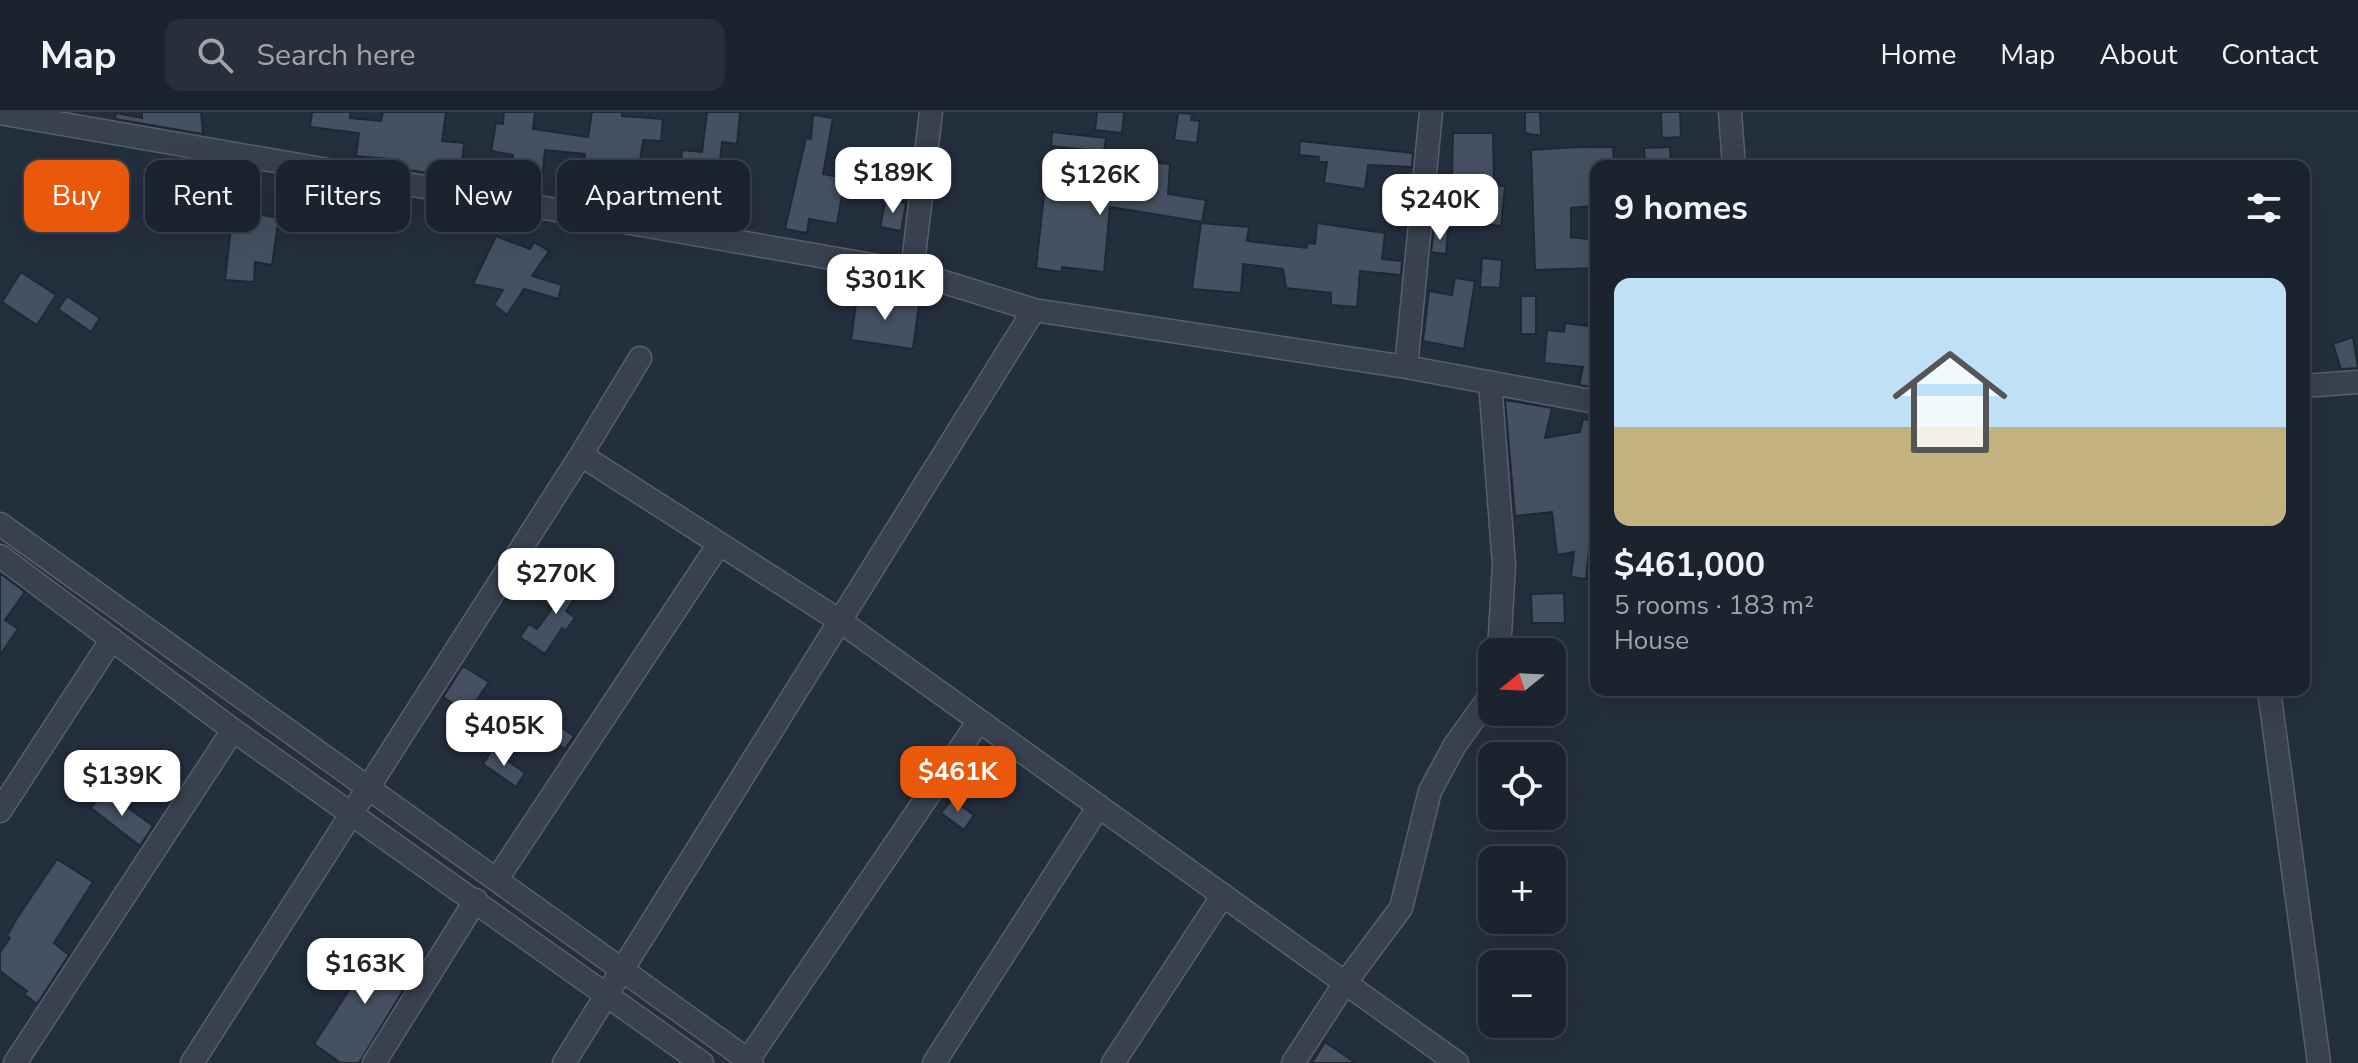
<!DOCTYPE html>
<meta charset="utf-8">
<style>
:root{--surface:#1b232e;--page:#282f3a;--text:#f1f3f6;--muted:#a0a4aa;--line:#39404a;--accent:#ea580c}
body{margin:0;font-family:"Nunito Sans",sans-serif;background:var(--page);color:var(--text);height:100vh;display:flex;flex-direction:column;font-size:30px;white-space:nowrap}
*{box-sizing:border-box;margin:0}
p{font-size:26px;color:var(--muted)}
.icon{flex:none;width:44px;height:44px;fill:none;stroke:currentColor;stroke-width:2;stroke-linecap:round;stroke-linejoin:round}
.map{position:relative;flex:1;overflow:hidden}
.sheet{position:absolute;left:1590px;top:48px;width:720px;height:536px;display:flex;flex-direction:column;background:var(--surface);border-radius:16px;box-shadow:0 8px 32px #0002,0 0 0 2px var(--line)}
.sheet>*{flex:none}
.top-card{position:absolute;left:24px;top:48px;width:760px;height:72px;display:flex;gap:16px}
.needle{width:52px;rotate:252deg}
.buttons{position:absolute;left:1478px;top:526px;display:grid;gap:16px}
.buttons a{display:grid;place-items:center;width:88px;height:88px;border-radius:16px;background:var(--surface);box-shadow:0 8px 32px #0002,0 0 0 2px var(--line);font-size:40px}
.price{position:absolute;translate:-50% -68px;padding:0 18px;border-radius:16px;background:#fff;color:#222;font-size:26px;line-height:52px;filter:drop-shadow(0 2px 4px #0008)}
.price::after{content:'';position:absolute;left:50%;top:48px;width:24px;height:18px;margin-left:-12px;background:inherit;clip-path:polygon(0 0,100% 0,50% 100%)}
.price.selected{background:var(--accent);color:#fff}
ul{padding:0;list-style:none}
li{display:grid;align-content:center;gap:16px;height:424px;padding:0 24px}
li+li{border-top:2px solid var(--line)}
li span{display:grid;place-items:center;height:248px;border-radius:16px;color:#555}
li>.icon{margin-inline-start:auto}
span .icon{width:144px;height:144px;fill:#fffc;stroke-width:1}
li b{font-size:34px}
h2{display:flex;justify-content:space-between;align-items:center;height:96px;padding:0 24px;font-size:34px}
.chip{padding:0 28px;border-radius:16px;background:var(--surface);box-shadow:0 8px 32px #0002,0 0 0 2px var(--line);font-size:28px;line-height:72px}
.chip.selected{background:var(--accent);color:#fff}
header{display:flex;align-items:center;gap:48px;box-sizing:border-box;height:112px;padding:0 40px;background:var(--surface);border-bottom:2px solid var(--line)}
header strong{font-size:38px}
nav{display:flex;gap:44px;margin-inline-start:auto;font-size:28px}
.search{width:560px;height:72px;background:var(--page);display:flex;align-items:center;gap:20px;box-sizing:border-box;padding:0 28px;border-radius:16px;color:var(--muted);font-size:30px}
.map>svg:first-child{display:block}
.building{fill:#455162;stroke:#1f2835;stroke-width:2}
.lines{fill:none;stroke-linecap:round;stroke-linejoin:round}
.minor-casing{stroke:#565f6c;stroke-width:25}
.minor{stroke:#38414e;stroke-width:22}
</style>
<header>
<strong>Map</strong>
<div class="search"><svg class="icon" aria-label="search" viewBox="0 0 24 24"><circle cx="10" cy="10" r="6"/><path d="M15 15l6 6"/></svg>Search here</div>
<nav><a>Home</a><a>Map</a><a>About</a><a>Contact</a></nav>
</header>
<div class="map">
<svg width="2358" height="951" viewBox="0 0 2358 951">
<rect width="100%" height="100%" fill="#242f3e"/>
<path class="building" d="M 142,0 L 201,0 L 203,22 L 115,7 L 116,1 L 142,6 Z
M 312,0 L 350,0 L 350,6 L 381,9 L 383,0 L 446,0 L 442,29 L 464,31 L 460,67 L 398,56 L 399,48 L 356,44 L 359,21 L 310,15 Z
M 504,0 L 535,0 L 533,17 L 588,25 L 592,0 L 622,0 L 622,4 L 663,7 L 661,29 L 643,28 L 636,78 L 679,81 L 682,38 L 702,40 L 707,0 L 740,0 L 737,32 L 722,30 L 716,92 L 722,93 L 719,112 L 560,84 L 560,69 L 580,70 L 585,42 L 545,38 L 542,70 L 510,66 L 513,43 L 491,39 L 496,11 L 503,12 Z
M 1097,0 L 1124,0 L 1122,21 L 1095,18 Z
M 1525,0 L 1540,0 L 1541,24 L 1525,21 Z
M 1661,0 L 1680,0 L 1681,25 L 1662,26 Z
M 1178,1 L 1192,2 L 1191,8 L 1200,9 L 1197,31 L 1174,28 Z
M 813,3 L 833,6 L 823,62 L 845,66 L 837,112 L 809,107 L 807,121 L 785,117 L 806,26 L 811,27 Z
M 1052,20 L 1106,26 L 1104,40 L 1051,34 Z
M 1453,21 L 1493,21 L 1494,73 L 1505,74 L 1501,114 L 1473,111 L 1475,94 L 1436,90 L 1439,61 L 1452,62 Z
M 1300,29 L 1413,41 L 1412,55 L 1368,53 L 1365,77 L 1324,71 L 1327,50 L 1318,50 L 1319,45 L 1299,43 Z
M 1578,35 L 1613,35 L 1614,54 L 1596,54 L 1596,68 L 1590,68 L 1592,94 L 1571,96 L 1571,125 L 1596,128 L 1596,156 L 1535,158 L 1531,38 Z
M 1670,35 L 1671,54 L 1651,54 L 1651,50 L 1645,50 L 1644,36 Z
M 1146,50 L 1170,52 L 1168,82 L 1206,88 L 1202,110 L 1110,95 L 1104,160 L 1062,155 L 1061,160 L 1036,156 L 1047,55 L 1061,56 L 1059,76 L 1143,79 Z
M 886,87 L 906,91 L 901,119 L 880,115 Z
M 233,98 L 279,106 L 272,153 L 255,150 L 254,170 L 225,168 Z
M 1201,111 L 1249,115 L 1247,129 L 1307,136 L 1307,131 L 1315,132 L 1317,111 L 1385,121 L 1382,147 L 1402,149 L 1401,163 L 1360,159 L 1357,195 L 1331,193 L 1331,181 L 1286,176 L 1283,157 L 1243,152 L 1241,181 L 1192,177 Z
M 1434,117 L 1448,119 L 1446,142 L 1431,140 Z
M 496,124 L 530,137 L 534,130 L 549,139 L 532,164 L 562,173 L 558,187 L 524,177 L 507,203 L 494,193 L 503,178 L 473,172 Z
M 1482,146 L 1502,148 L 1500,176 L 1480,175 Z
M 21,160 L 56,183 L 37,213 L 2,190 Z
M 1455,166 L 1475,169 L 1464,237 L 1423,229 L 1429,179 L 1452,183 Z
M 67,184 L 100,206 L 91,220 L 58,197 Z
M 857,184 L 919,193 L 913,237 L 851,228 Z
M 1521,184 L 1536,184 L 1536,222 L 1521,222 Z
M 1565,211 L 1596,215 L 1596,276 L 1579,273 L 1583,255 L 1544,251 L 1547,218 L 1564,220 Z
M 2353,225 L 2358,256 L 2341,257 L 2333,232 Z
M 1505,288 L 1552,296 L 1545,326 L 1580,320 L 1583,307 L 1596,310 L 1594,437 L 1589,436 L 1586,467 L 1571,465 L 1574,440 L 1557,443 L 1552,400 L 1515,404 Z
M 574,456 L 589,466 L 566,499 L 575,506 L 565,519 L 562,516 L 545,542 L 520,525 L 529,512 L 537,517 L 570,472 L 565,468 Z
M 0,461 L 25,480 L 5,508 L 18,517 L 0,543 Z
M 1564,481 L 1565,511 L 1532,511 L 1531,482 Z
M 463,554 L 489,570 L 468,601 L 443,585 Z
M 548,606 L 574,624 L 565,637 L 539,620 Z
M 492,638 L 525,661 L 516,675 L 483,652 Z
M 104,678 L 153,714 L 140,734 L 91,696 Z
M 952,687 L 974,703 L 964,718 L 941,701 Z
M 57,747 L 93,770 L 54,831 L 69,843 L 37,892 L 24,882 L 27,879 L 0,859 L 0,840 L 10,826 L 7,824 L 17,806 Z
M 375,834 L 404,852 L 408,847 L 418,854 L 359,951 L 341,951 L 314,932 L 351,875 L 346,872 L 363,845 L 367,847 Z
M 1325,930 L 1356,951 L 1312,951 Z"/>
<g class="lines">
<defs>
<path id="minor" d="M 1730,0 L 1734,54
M 0,1 L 912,160 L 1034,198 L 1406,255 L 1596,290
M 912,160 L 931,0
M 1406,255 L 1431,0
M 1490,270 L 1504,453 L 1499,540
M 2304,274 L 2358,270
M 581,343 L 840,509 L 1457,951
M 0,412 L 752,951
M 0,444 L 233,618 L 702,951
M 2269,578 L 2319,951
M 0,699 L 112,527
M 497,767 L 719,432
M 748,948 L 979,609
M 15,951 L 233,618
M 192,951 L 581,343 L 640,246
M 374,951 L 476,788
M 564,951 L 1034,198
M 934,951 L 1099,694
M 1113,951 L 1223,783
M 1293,951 L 1345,871 L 1401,796 L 1430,679 L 1455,633 L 1488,587 L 1492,573"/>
</defs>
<use href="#minor" class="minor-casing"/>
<use href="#minor" class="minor"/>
</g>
</svg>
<div class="buttons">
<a><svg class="needle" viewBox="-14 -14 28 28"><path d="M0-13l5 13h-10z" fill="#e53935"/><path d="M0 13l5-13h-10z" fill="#a0a4aa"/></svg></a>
<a><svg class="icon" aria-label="locate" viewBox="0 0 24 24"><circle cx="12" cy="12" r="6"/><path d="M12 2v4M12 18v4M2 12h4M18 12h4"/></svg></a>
<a>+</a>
<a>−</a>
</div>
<b class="price" style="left:893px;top:103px">$189K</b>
<b class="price" style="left:1100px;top:105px">$126K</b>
<b class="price" style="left:1440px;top:130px">$240K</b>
<b class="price" style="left:885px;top:210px">$301K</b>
<b class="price" style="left:556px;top:504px">$270K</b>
<b class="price" style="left:504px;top:656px">$405K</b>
<b class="price selected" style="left:958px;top:702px">$461K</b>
<b class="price" style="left:122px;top:706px">$139K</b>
<b class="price" style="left:365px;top:894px">$163K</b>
<div class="top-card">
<a class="chip selected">Buy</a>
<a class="chip">Rent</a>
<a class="chip">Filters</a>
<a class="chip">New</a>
<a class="chip">Apartment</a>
</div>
<section class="sheet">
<h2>9 homes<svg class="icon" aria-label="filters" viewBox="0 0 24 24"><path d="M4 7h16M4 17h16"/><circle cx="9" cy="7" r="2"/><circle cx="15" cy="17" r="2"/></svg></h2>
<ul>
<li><span style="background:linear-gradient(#bfe0f5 60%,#c2b280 0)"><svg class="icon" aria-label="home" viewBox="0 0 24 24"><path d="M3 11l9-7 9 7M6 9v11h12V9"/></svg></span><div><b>$461,000</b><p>5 rooms · 183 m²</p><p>House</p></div></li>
</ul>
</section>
</div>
